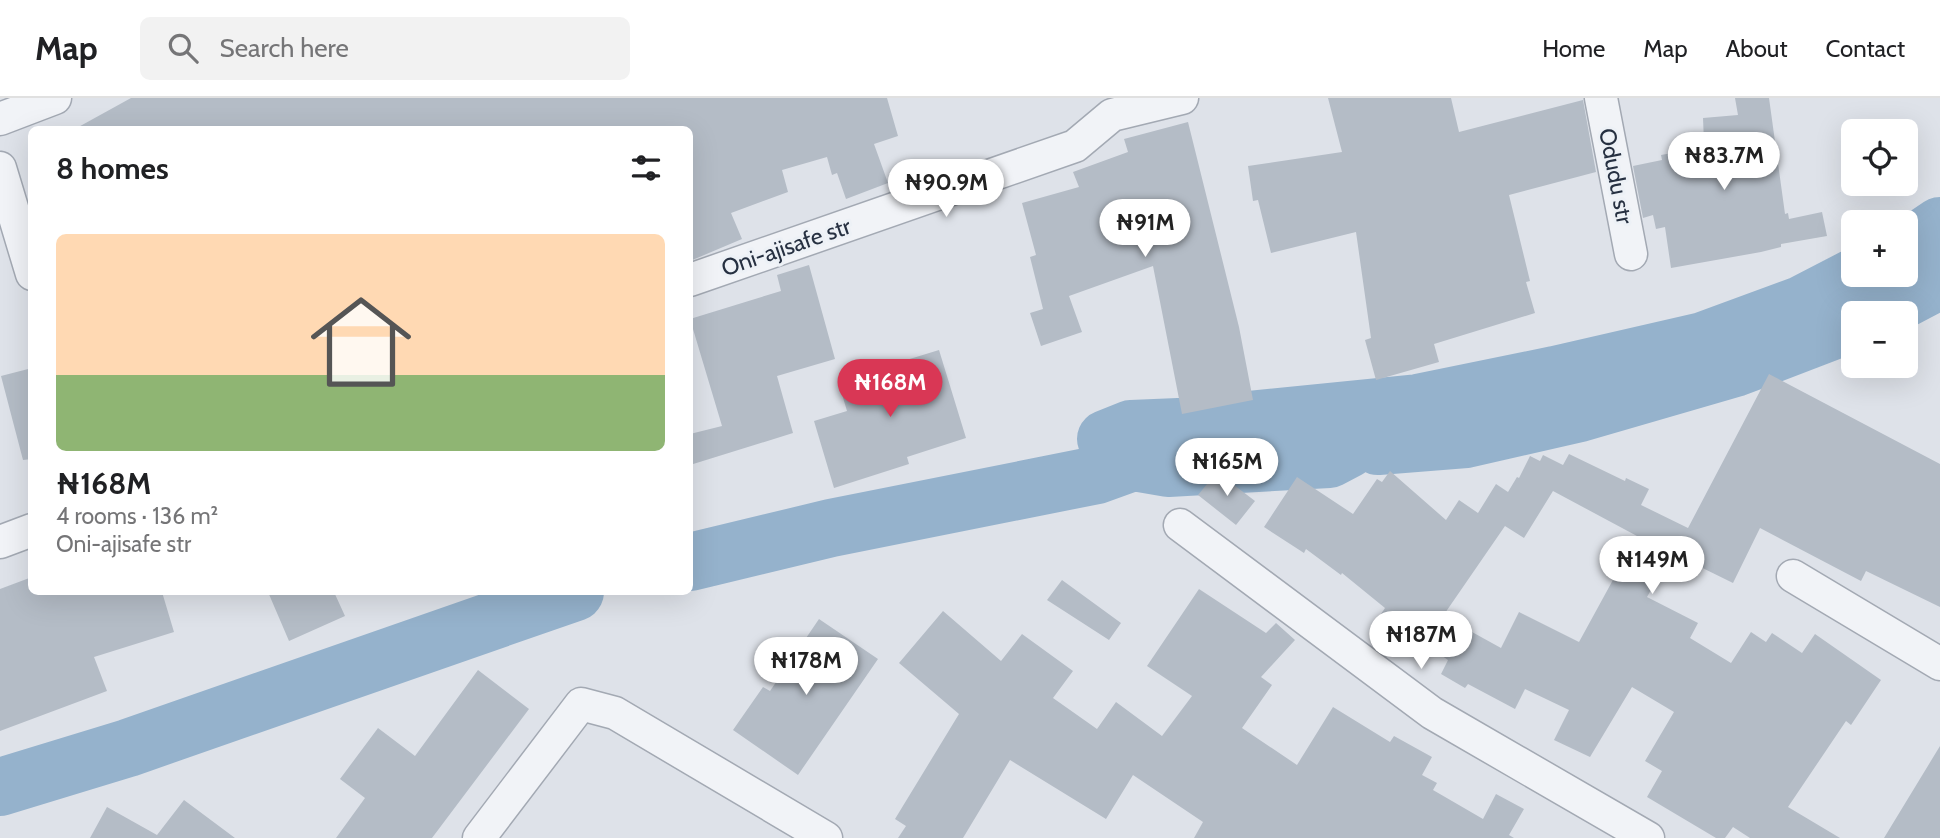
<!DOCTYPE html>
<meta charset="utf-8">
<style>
:root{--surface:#fff;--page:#f2f2f2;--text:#202124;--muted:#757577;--line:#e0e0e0;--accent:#d93755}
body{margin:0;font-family:Cabin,sans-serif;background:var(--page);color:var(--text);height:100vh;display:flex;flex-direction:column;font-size:26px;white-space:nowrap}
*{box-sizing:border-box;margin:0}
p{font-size:23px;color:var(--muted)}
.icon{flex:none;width:38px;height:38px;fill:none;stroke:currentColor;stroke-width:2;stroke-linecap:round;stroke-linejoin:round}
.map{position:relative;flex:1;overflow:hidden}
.drawer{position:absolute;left:28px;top:28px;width:665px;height:469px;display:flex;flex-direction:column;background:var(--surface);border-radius:10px;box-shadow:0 7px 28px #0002}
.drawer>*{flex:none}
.tools{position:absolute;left:1841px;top:21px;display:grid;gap:14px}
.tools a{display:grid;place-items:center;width:77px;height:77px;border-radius:10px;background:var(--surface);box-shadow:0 7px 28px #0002;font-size:35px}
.price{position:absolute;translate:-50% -60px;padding:0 16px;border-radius:24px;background:#fff;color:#222;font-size:23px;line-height:46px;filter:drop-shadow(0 2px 4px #0008)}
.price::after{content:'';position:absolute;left:50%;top:42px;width:21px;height:16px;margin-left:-10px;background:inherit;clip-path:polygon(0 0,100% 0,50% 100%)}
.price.active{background:var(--accent);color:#fff}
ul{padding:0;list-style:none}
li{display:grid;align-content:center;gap:14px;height:371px;padding:0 28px}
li+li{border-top:2px solid var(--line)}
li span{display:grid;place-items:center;height:217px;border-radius:10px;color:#555}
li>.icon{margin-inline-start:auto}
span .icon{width:126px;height:126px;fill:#fffc;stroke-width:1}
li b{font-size:30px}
h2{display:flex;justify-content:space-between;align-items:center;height:84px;padding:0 28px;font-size:30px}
header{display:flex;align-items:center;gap:42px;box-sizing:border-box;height:98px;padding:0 35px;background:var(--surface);border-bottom:2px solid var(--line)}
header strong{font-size:33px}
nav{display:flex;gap:38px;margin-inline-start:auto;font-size:24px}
.search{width:490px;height:63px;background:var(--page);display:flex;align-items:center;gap:18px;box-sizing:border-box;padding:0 24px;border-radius:10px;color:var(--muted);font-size:26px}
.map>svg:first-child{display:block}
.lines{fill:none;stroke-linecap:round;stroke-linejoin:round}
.river{stroke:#95b2cc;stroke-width:58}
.building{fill:#b4bcc6;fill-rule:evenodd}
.street-casing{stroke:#a3a9b3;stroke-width:35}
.street{stroke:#f1f3f7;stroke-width:32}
.labels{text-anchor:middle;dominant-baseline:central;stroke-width:6;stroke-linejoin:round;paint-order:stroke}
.street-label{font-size:23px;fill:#263041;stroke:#edf1f6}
</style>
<header>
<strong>Map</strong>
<div class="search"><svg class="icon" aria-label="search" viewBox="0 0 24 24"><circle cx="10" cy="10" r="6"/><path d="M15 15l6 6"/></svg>Search here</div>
<nav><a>Home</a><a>Map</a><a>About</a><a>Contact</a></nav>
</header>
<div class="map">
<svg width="1940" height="740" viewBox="0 0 1940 740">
<rect width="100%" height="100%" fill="#dee2e9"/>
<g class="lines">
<path class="river" d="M 1906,151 L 1940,128
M 1877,215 L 1940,182
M 1106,341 L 1131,331 L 1179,329 L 1418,305 L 1555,277 L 1703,243 L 1801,207 L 1859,177
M 690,464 L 831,430 L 1097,377 L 1133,364 L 1168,370 L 1329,361 L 1348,351 L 1363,338 L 1378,348 L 1466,341 L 1580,315 L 1735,270 L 1853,225
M 0,689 L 128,650 L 575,494"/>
</g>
<path class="building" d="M 131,0 L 887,0 L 898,38 L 874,46 L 888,85 L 846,101 L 837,75 L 832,77 L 827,59 L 782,72 L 788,94 L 731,115 L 742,141 L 690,163 L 690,32 L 73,32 Z
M 1328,0 L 1451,0 L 1459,34 L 1583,2 L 1596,74 L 1509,97 L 1530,183 L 1526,184 L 1535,215 L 1434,246 L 1439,264 L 1376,282 L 1365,242 L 1371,240 L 1356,134 L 1271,155 L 1258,102 L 1253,103 L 1248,68 L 1342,54 Z
M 1735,0 L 1769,0 L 1785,116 L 1788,115 L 1789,121 L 1822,114 L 1827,138 L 1781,146 L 1781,149 L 1761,154 L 1671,170 L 1665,129 L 1656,131 L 1653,117 L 1643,120 L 1633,68 L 1662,62 L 1661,57 L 1694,51 L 1693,46 L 1704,44 L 1703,20 L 1738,17 Z
M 1188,24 L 1239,229 L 1253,302 L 1182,316 L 1153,168 L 1069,198 L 1082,234 L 1041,248 L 1030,215 L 1043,211 L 1030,159 L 1036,157 L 1022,105 L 1079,89 L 1073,74 L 1128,54 L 1124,41 Z
M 809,167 L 835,261 L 777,278 L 793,335 L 690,367 L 690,336 L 722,328 L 690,221 L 781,193 L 777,177 Z
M 939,252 L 966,340 L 907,359 L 909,366 L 834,390 L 814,323 L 847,313 L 838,283 Z
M 32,270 L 32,361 L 23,362 L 1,278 Z
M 1769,276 L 1940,366 L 1940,509 L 1866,473 L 1861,483 L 1760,430 L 1733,485 L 1672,455 L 1647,499 L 1698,525 L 1690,540 L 1731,565 L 1751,534 L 1766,544 L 1772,535 L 1802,555 L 1815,536 L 1881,582 L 1851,627 L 1846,623 L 1788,709 L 1840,740 L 1750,740 L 1733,729 L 1725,740 L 1716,740 L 1647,699 L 1662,673 L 1645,663 L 1674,614 L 1632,589 L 1590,659 L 1554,642 L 1569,612 L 1525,591 L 1515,611 L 1468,586 L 1465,590 L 1441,576 L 1448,562 L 1381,516 L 1385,510 L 1342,475 L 1341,477 L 1306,451 L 1304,455 L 1264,429 L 1297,379 L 1353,416 L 1377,381 L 1382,384 L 1390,373 L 1446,422 L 1459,402 L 1478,415 L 1496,386 L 1508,394 L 1517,379 L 1519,380 L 1530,358 L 1540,363 L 1543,357 L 1563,367 L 1569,356 L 1625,383 L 1626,380 L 1649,391 L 1641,407 L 1688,430 ZM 1553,393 L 1637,438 L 1579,544 L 1519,514 L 1501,550 L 1443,518 L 1505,428 L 1524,440 Z
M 1217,374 L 1255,403 L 1236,427 L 1198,397 Z
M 32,479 L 32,494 L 162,494 L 174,534 L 94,559 L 107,593 L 0,633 L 0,491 Z
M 1062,482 L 1121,525 L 1109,542 L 1047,502 Z
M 1199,491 L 1266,535 L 1276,525 L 1295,542 L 1261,579 L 1272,587 L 1242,630 L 1297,667 L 1333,609 L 1390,644 L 1394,638 L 1432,659 L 1422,677 L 1437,685 L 1433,692 L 1483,721 L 1496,696 L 1524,711 L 1509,737 L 1514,740 L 1194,740 L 1203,724 L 1133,677 L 1106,721 L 1010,662 L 963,740 L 898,740 L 906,728 L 895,721 L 959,616 L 899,565 L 943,513 L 1001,563 L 1022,536 L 1073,573 L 1053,600 L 1097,631 L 1116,604 L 1162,638 L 1192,598 L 1147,568 Z
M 268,494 L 334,494 L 345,518 L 289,543 Z
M 819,521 L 878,561 L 798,677 L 733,632 L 763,589 L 770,593 Z
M 478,572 L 529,611 L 432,740 L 336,740 L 365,700 L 340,681 L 378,630 L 415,658 Z
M 1940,648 L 1940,740 L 1884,740 Z
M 184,702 L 235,740 L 90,740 L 107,709 L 157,737 Z"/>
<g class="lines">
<defs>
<path id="street" d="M 1601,0 L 1631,156
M 0,21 L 55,0
M 0,70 L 32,176
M 690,182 L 1075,48 L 1112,17 L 1182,0
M 1180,427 L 1432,615 L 1648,740
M 0,444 L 32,432
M 1793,478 L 1940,566
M 479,740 L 581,606 L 615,615 L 826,740"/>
</defs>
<use href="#street" class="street-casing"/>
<use href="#street" class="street"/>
</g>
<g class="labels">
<g class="street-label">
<text transform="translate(1616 78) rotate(79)">Odudu str</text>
<text transform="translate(786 149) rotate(-19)">Oni-ajisafe str</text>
</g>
</g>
</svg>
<div class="tools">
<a><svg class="icon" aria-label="locate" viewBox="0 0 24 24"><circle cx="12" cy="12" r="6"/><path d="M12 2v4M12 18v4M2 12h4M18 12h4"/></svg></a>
<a>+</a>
<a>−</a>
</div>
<b class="price" style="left:1724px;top:94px">₦83.7M</b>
<b class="price" style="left:946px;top:121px">₦90.9M</b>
<b class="price" style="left:1145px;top:161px">₦91M</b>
<b class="price active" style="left:890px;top:321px">₦168M</b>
<b class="price" style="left:1227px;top:400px">₦165M</b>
<b class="price" style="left:1652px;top:498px">₦149M</b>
<b class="price" style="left:1421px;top:573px">₦187M</b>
<b class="price" style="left:806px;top:599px">₦178M</b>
<section class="drawer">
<h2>8 homes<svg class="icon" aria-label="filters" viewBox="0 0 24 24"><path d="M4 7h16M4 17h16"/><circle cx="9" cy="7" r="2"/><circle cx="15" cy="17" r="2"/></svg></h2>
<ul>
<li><span style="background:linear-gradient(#ffd9b3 65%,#8fb573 0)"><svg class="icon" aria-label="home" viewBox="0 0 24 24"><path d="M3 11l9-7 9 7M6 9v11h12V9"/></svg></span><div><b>₦168M</b><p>4 rooms · 136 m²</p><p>Oni-ajisafe str</p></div></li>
</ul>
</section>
</div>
